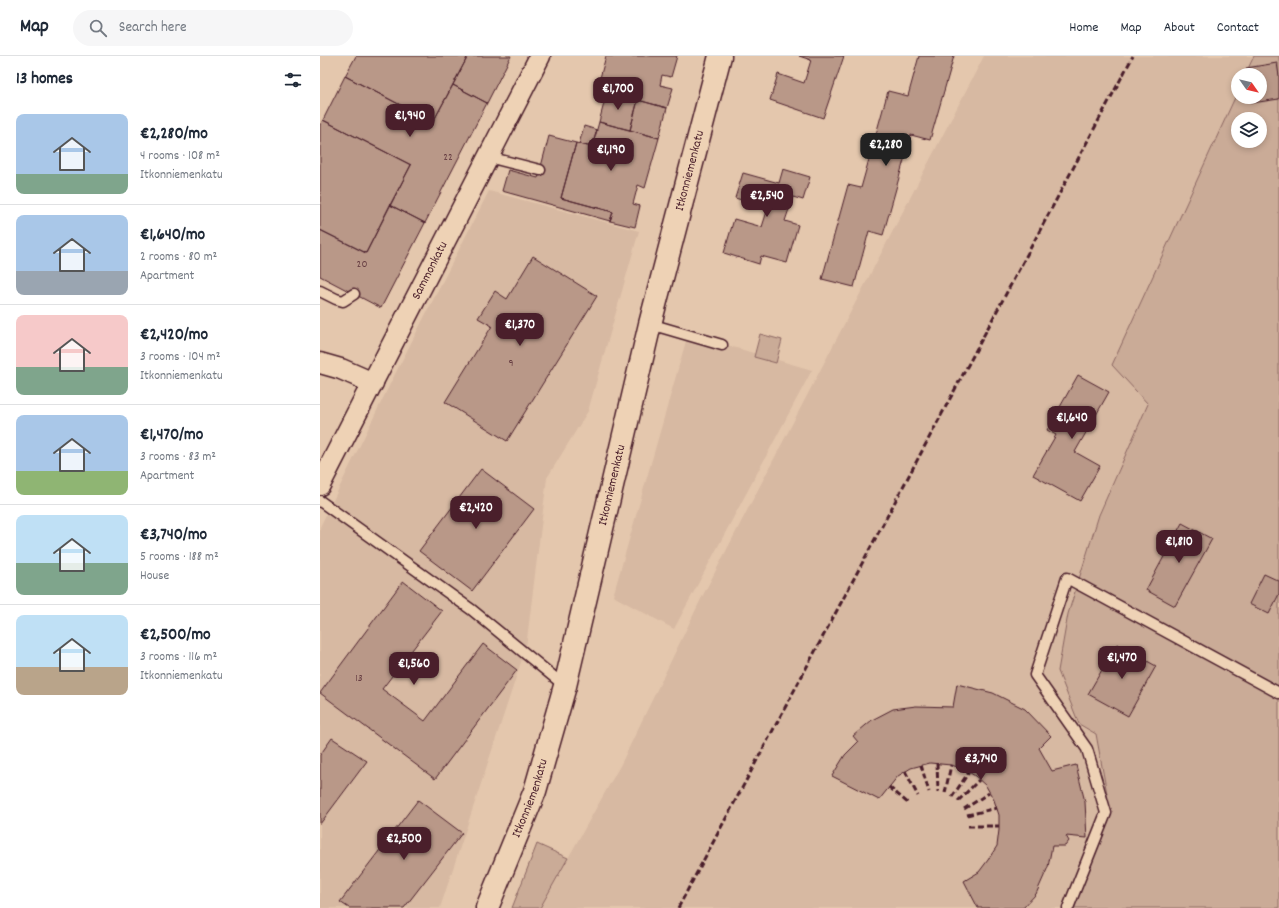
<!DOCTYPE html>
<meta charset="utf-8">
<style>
:root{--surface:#fff;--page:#f6f6f7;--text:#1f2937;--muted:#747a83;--line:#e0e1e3;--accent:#4a1f2b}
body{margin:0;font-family:Dekko,sans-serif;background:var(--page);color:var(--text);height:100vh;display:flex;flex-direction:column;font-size:15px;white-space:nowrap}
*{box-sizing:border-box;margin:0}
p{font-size:13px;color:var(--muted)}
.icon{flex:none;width:22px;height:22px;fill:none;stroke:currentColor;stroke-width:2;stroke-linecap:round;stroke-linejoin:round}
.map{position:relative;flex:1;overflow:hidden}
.drawer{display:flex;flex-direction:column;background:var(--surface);width:320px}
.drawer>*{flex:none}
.needle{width:26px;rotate:124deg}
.fabs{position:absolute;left:911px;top:12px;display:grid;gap:8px}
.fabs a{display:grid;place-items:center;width:36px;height:36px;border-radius:50%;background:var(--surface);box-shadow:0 2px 6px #0003;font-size:20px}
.price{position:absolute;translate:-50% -34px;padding:0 9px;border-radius:8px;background:var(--accent);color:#fff;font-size:13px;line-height:26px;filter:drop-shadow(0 1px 2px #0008)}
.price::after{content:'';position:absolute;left:50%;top:24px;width:12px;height:9px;margin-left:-6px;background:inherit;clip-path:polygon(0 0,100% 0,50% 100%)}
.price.selected{background:#222;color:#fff}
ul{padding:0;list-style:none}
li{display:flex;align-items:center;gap:12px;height:100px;padding:0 16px}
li+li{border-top:1px solid var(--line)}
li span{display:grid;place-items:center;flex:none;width:112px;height:80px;border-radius:8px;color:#555}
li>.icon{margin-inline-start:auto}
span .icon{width:48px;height:48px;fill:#fffc;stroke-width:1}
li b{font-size:17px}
h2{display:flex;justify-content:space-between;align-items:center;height:48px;padding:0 16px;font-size:17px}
header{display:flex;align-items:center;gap:24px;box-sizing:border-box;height:56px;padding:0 20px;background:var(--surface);border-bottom:1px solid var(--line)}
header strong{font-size:19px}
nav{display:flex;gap:22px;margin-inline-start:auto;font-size:14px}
.search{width:280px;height:36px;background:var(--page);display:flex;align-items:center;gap:10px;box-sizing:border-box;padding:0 14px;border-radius:22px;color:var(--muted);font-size:15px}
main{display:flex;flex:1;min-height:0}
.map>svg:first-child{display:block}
.built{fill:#d7b9a2}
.green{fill:#caab97;stroke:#8a6561;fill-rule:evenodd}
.building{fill:#b99888;stroke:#4a1f2b}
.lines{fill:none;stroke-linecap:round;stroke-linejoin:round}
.lane-casing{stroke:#4a1f2b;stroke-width:13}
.street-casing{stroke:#4a1f2b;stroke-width:23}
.secondary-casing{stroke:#4a1f2b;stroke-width:25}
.lane{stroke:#eed2b5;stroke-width:10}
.street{stroke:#eed2b5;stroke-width:20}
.secondary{stroke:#eed2b5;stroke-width:22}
.rail{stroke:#4a1f2b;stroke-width:3;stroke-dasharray:6 3;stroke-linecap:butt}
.labels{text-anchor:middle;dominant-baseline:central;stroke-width:3;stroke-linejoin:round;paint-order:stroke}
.number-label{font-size:11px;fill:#663d42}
.street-label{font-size:13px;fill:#4a1f2b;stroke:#eed2b5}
</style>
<header>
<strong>Map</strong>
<div class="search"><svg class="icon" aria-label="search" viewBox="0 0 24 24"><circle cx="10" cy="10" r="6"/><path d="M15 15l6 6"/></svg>Search here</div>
<nav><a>Home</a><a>Map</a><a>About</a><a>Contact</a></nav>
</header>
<main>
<section class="drawer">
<h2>13 homes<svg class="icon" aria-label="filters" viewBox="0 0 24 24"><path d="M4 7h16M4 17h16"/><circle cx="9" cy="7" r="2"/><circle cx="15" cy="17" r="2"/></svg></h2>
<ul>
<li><span style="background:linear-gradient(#a9c7e8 75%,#7fa58c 0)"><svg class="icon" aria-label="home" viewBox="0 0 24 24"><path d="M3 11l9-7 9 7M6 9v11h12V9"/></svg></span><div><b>€2,280/mo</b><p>4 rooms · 108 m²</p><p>Itkonniemenkatu</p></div></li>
<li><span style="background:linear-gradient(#a9c7e8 70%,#9aa5b1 0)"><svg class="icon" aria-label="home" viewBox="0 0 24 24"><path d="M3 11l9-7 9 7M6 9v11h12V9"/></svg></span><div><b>€1,640/mo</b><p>2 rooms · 80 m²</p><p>Apartment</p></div></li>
<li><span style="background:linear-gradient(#f6c9c9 65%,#7fa58c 0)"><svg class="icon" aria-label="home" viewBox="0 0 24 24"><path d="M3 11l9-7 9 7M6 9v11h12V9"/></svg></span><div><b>€2,420/mo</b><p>3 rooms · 104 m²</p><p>Itkonniemenkatu</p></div></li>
<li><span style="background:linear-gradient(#a9c7e8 70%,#8fb573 0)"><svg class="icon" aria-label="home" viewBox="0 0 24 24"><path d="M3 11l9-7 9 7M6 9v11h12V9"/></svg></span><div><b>€1,470/mo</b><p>3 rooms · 83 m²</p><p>Apartment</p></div></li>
<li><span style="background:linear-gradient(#bfe0f5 60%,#7fa58c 0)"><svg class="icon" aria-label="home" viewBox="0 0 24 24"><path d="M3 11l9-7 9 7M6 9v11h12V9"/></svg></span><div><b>€3,740/mo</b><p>5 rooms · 188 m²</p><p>House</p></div></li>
<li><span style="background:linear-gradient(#bfe0f5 65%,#b9a48a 0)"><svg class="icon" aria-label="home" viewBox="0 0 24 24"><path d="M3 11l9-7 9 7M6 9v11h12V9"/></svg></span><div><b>€2,500/mo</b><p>3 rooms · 116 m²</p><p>Itkonniemenkatu</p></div></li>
</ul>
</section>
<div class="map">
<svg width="959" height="852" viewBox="0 0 959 852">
<rect width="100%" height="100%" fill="#e4c7ad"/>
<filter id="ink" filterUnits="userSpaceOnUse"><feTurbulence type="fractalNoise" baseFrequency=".025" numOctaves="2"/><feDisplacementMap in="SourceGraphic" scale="8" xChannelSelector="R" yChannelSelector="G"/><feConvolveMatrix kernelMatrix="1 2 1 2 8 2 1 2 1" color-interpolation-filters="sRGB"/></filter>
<g filter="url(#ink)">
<path class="built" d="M 664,0 L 934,0 L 925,19 L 918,19 L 918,35 L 828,348 L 779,459 L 759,668 L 776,678 L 790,754 L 744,852 L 220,852 L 301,708 L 381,543 Z
M 169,135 L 319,175 L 268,355 L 227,422 L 206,591 L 120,852 L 0,852 L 0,471 L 71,326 Z
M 368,278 L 492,314 L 354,573 L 293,540 Z"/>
<path class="green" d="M 934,0 L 959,0 L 959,852 L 744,852 L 790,754 L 776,678 L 759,668 L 738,615 L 748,558 L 779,459 L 828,348 L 792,309 L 918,35 L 918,41 L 940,41 L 940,19 L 925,19 ZM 918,63 L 940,63 L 940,85 L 918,85 Z
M 440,278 L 462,284 L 456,307 L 434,301 Z
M 217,788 L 248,802 L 220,852 L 192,852 Z"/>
<path class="building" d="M 36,0 L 148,0 L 113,66 L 25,20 Z
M 148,0 L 191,0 L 167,47 L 133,29 Z
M 286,0 L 357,0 L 351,21 L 342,19 L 340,29 L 353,32 L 347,52 L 277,33 Z
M 479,0 L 524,0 L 503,62 L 450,44 L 458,18 L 484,27 L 491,4 Z
M 599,0 L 634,0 L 610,84 L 591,79 L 563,179 L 549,175 L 534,231 L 502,223 L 528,129 L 541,132 L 568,35 L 588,40 Z
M 957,7 L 959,20 L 959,43 L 932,47 L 931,41 L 940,41 L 940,19 L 927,19 L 926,12 Z
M 25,20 L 113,66 L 133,29 L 167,47 L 105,167 L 70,149 L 91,109 L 3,64 Z
M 287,36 L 318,44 L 310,74 L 279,66 Z
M 318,44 L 347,52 L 339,82 L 310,74 Z
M 3,64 L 91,109 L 46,197 L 0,174 L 0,69 Z
M 279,66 L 339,82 L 325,132 L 318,129 L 313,148 L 320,150 L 315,171 L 290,165 L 293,156 L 241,142 L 256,87 L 272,91 Z
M 264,70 L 277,74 L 272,91 L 259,88 Z
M 229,80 L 256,87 L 241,142 L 293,156 L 290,165 L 182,135 L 188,114 L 218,122 Z
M 463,113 L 490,121 L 483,144 L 473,141 L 465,165 L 478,169 L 467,207 L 441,200 L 439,208 L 404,197 L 414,163 L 442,171 L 448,152 L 415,142 L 423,117 L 459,127 Z
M 70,149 L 105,167 L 61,252 L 0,220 L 0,174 L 46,197 Z
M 213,200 L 277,240 L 187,385 L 125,346 L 172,270 L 158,262 L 175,235 L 187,243 Z
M 758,319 L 789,336 L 755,396 L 780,410 L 760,445 L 713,419 L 736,379 L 727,374 Z
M 161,413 L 214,453 L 152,535 L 99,495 Z
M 862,467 L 892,483 L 855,550 L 826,534 Z
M 944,518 L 959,525 L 959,538 L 949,558 L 929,548 Z
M 83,525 L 122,555 L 62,633 L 105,665 L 163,588 L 197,614 L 115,723 L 0,637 Z
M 797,588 L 836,610 L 808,660 L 768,638 Z
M 637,628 L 673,637 L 705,653 L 731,680 L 719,692 L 732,715 L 756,709 L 765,746 L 767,782 L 746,780 L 749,785 L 745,790 L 732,790 L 728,811 L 716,838 L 703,852 L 658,852 L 644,825 L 659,816 L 668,804 L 677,790 L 679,774 L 679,759 L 674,744 L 666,730 L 655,720 L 644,713 L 631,709 L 610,707 L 591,712 L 578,720 L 559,744 L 512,720 L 525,699 L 538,686 L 533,680 L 552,664 L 573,653 L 596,650 L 633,651 Z
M 12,682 L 47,705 L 0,768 L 0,699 Z
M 98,744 L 142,777 L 84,852 L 29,852 L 20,846 Z"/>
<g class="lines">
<defs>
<path id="lane" d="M 168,101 L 220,114
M 0,235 L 16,243 L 23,245 L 34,238
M 330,268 L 402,289
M 0,445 L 152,554 L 245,630
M 748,852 L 786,757 L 767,693 L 715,619 L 747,522 L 959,637"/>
<g id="street">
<path d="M 0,307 L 21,313 L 53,327"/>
<path id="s1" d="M 0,429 L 220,0"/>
</g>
<g id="secondary">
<path id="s2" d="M 167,852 L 215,735 L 245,630 L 330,268 L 400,0"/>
</g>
</defs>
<use href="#lane" class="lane-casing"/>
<use href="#street" class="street-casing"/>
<use href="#secondary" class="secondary-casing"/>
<use href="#lane" class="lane"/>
<use href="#street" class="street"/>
<use href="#secondary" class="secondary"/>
<path class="rail" d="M 617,707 L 618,736
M 601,709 L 609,736
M 585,715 L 598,740
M 569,731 L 589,748
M 625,737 L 631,709
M 632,741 L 649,716
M 638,745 L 659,724
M 644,753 L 669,737
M 647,759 L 677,752
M 648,770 L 679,770
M 358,852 L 813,0"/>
</g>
</g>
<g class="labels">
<g class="number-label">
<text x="128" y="102">22</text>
<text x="42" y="209">20</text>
<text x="191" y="308">9</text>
<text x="39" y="623">13</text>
</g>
<g class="street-label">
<text stroke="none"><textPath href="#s2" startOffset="766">Itkonniemenkatu</textPath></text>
<text stroke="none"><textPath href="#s1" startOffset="241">Sammonkatu</textPath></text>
<text stroke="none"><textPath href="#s2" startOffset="442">Itkonniemenkatu</textPath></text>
<text stroke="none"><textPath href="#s2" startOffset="118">Itkonniemenkatu</textPath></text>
</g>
</g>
</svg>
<div class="fabs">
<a><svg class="needle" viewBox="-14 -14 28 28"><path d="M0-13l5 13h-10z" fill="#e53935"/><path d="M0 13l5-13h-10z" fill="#747a83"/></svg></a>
<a><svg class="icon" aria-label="layers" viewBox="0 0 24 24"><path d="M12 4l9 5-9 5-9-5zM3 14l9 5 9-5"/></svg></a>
</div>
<b class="price" style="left:298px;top:55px">€1,700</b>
<b class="price" style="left:90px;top:82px">€1,940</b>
<b class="price selected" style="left:566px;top:111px">€2,280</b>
<b class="price" style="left:291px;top:116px">€1,190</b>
<b class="price" style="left:447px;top:162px">€2,540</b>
<b class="price" style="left:200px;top:291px">€1,370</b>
<b class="price" style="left:752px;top:384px">€1,640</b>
<b class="price" style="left:156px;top:474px">€2,420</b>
<b class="price" style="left:859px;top:508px">€1,810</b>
<b class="price" style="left:802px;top:624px">€1,470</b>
<b class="price" style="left:94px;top:630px">€1,560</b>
<b class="price" style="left:661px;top:725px">€3,740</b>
<b class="price" style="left:84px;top:805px">€2,500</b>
</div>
</main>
